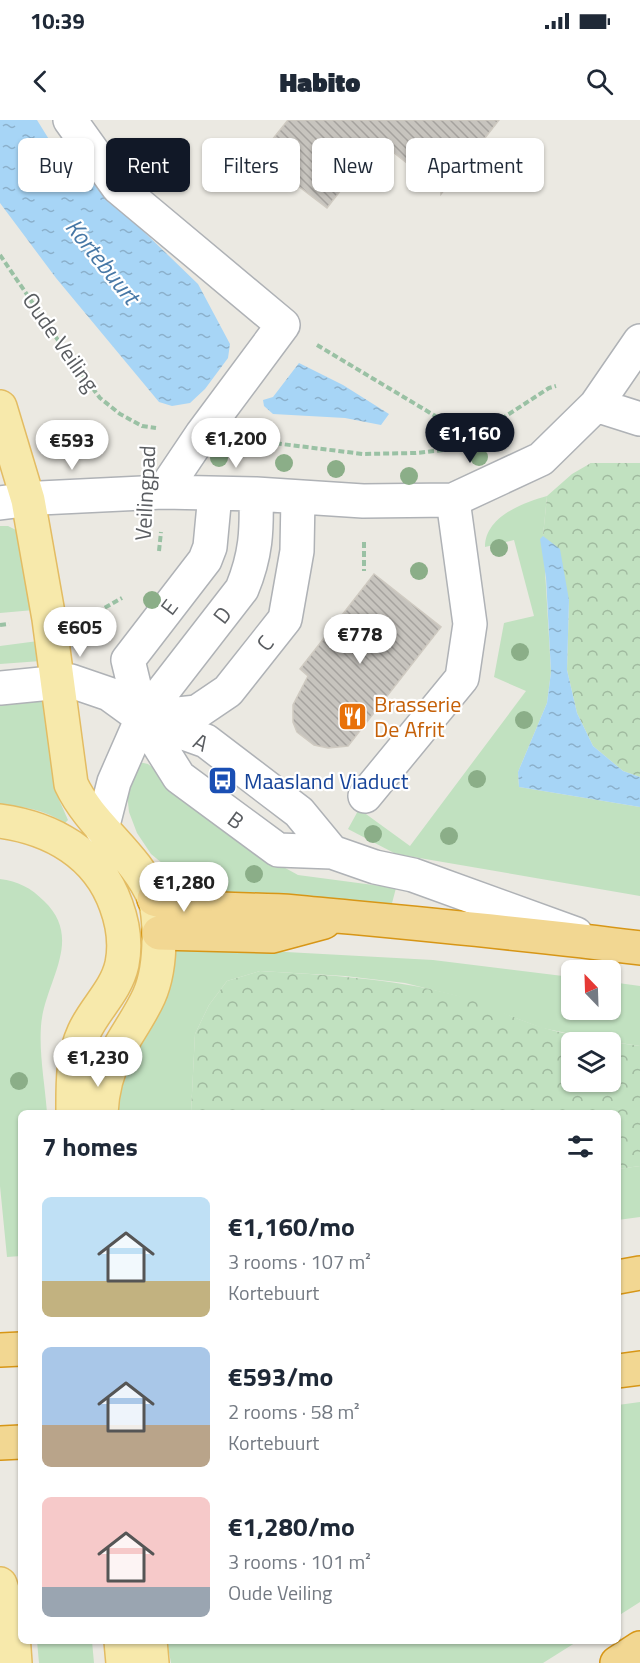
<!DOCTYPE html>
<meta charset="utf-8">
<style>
:root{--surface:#fff;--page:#f6f6f7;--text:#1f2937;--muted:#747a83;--accent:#111827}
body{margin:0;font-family:"Titillium Web",sans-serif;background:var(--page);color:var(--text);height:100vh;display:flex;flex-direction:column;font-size:22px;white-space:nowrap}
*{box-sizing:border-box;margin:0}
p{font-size:20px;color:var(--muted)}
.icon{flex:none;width:33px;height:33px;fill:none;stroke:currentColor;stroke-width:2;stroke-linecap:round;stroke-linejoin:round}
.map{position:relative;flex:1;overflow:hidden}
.details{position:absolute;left:18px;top:990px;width:603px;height:534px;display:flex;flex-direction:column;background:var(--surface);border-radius:9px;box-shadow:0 2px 4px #0004}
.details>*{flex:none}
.hud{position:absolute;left:18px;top:18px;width:604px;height:54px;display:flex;gap:12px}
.needle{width:39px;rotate:337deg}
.tools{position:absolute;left:561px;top:840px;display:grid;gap:12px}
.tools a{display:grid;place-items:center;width:60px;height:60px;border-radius:9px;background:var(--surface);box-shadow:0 2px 4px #0004;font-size:30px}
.price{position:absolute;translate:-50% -51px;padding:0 14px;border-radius:21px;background:#fff;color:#222;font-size:20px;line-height:39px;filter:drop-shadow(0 2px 3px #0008)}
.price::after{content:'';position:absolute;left:50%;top:36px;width:18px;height:14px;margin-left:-9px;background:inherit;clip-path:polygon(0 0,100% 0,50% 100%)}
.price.current{background:var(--accent);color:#fff}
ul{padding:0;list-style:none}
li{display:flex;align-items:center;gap:18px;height:150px;padding:0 24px}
li span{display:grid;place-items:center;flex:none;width:168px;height:120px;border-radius:9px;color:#555}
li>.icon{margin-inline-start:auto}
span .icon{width:72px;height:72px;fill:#fffc;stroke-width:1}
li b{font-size:26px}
h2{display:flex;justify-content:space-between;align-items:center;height:72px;padding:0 24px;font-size:26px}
.tag{padding:0 21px;border-radius:9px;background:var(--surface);box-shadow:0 2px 4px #0004;font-size:21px;line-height:54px}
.tag.current{background:var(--accent);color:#fff}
.status{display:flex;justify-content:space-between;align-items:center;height:42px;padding:0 30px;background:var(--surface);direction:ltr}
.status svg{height:16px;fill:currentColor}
header{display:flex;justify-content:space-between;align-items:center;height:78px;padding:0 24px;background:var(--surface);font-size:27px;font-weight:800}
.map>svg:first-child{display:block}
.green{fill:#c1e1c0}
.forest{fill:url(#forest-crowns);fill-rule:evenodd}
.water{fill:url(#water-ripples)}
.building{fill:url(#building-back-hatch);stroke:#cfcac1;stroke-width:1.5}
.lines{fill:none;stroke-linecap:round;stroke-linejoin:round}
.minor-casing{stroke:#afb2b6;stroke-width:36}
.major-casing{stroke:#e3bc63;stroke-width:36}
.highway-casing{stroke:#d79616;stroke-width:36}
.path{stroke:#9ac1a4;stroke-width:4;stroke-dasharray:6 3;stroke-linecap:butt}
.minor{stroke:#fff;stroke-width:33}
.major{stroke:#f7e9ab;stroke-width:33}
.highway{stroke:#f2d792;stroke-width:33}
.tree{fill:#8bae88}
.labels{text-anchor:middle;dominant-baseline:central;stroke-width:4.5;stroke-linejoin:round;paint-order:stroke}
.street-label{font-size:22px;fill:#5a5d61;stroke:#fff}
.food-label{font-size:22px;fill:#c56008;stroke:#fff;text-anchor:start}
.transit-label{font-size:22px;fill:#164399;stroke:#fff;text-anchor:start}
.water-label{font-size:24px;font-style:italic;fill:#4778a6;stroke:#fff}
</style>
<div class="status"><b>10:39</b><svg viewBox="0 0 49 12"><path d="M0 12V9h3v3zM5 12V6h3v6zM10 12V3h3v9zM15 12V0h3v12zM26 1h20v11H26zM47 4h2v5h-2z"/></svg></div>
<header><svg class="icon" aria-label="back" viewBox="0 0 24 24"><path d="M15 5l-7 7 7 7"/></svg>Habito<svg class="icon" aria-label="search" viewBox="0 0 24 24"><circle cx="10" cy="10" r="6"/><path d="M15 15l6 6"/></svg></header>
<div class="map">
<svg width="640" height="1543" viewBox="0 0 640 1543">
<defs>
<pattern id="forest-crowns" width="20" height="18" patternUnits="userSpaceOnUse" patternTransform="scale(1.5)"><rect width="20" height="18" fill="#c1e1c0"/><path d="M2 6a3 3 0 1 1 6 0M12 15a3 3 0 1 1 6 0" fill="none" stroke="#a0ba9f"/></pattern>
<pattern id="water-ripples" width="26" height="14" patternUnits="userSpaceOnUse" patternTransform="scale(1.5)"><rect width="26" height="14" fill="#a7d5f6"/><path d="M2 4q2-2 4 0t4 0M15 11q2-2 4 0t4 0" fill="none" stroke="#8bb0cb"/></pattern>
<pattern id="building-back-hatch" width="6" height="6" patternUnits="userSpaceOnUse" patternTransform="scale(1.5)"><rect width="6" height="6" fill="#c7c4be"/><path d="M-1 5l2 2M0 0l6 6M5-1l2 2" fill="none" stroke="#a5a29e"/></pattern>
</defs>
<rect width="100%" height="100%" fill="#ebe9e2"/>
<path class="green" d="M 547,376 L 543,416 L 551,552 L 547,583 L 518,652 L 519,667 L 640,687 L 640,776 L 396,734 L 348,709 L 359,689 L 410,726 L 526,571 L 494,557 L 504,503 L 534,496 L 514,420 L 485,427 C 485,397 522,383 547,376 Z
M 0,406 L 8,406 L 18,411 L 34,490 L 0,493 Z
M 38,521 L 41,541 L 0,544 L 0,526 Z
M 45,576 L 52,653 L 57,675 L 68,700 L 65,703 C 44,690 24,686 0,685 L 0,580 Z
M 139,642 L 148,644 L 267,738 L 298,755 L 396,768 L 391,787 L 213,772 L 179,757 L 151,734 L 137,713 L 129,692 L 127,673 Z
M 0,759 C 18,761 31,768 44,781 C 85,820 44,862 41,906 C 39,935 45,964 47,993 L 21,993 L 21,1136 L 7,1137 L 0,1066 Z
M 173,826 L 433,840 L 571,857 L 572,890 L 610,890 L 611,862 L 640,866 L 640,926 L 600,920 L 542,908 L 457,876 L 405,863 L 345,856 L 260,851 L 227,861 L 209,885 L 195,914 L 191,993 L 116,993 L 116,983 L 125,947 Z
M 640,1046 L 640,1097 L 618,1100 L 618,1049 Z
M 640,1282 L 640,1482 L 618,1496 L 618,1285 Z
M 37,1521 L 92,1521 L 94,1543 L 39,1543 Z
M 167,1521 L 578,1521 L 543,1543 L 171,1543 Z"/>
<path class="forest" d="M 591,343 L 640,343 L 640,657 L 623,651 L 593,626 L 577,593 L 567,550 L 569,480 L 543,416 L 547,376 L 572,354 Z
M 260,851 C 326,855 391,858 455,875 C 485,883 512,898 541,907 C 573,917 607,921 640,926 L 640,1046 L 618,1049 L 618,993 L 191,993 L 195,914 L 209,885 L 227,861 ZM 572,922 L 610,922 L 610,962 L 572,962 Z"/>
<path class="water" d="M 0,0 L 37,0 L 50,21 L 198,164 L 230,224 L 228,238 L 205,269 L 190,283 L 172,286 L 159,282 L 56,158 L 0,83 Z
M 299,243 L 343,265 L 389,294 L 381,305 L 345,298 L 273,294 L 264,286 L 263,280 L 273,277 Z
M 543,416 L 560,429 L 569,480 L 567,550 L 577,593 L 593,626 L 623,651 L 640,657 L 640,687 L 519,667 L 518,652 L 547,583 L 551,552 L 546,458 L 540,419 Z"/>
<path class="building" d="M 288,0 L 499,0 L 441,74 L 441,70 L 379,21 L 327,88 L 259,36 Z
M 374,454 L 441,507 L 348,626 L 328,628 L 314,625 L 297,612 L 293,602 L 293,585 L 308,556 L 300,549 Z"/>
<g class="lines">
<defs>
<path id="minor" d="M 70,0 L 118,67 L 283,205 L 202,314 L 163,372
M 596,285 L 640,299
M 215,374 L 210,427 L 205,440 L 128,540 L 142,598 L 179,657 L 278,730 L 332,732 L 375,747 L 413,755 L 576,814
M 0,383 L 40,378 L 163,372 L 256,374 L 363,381 L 453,380 L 541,339 L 596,285 L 640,221
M 0,568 L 71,561 L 109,574 L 142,598 L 206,621 L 299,692 L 332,732
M 150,597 L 197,592 L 228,571 L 285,499 L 297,431 L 298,377
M 365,676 L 462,558 L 470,504 L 453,380
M 102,709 L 114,662 L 142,598 L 242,469 C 256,435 257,411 256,374"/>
<path id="major" d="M 0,287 L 28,380 L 49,499 L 71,664 C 91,707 136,734 154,778 C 159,790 159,805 159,818 C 159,838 157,858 149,876 C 140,896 127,913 117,932 C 107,951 102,971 101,993
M 0,701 C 52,708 98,734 116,785 C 123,804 126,824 122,844 C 116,871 95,888 84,912 C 72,938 73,965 73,993
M 0,1464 L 12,1500 L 15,1543
M 121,1521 L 123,1543
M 150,1521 L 152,1543"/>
<path id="highway" d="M 154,779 C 198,793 249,788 295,792 C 410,803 525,813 640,828
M 159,813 L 272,816 L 324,802
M 618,1157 L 640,1153
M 0,1230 L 21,1229
M 618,1251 L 640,1248
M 0,1323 L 21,1322
M 617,1543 L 640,1528"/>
</defs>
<use href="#minor" class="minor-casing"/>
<use href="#major" class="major-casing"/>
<use href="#highway" class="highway-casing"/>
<path class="path" d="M 0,135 L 75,245 L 100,278 L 120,294 L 142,306 L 156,308
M 317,225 L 472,318
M 249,320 L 363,334 L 416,333 L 443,330 L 472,318 L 549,268 L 556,266
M 364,422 L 364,451
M 159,431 L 161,412
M 88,493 L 97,492 L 122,478
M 0,505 L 9,504"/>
<use href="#minor" class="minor"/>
<use href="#major" class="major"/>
<use href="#highway" class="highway"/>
</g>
<g class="tree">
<circle cx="479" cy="337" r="9"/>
<circle cx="219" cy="338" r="9"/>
<circle cx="284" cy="343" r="9"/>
<circle cx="336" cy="349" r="9"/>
<circle cx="409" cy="356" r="9"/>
<circle cx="499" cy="428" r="9"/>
<circle cx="419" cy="451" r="9"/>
<circle cx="152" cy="480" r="9"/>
<circle cx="520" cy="532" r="9"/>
<circle cx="524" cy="600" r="9"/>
<circle cx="477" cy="659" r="9"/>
<circle cx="373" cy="714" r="9"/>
<circle cx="449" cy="716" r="9"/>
<circle cx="254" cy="754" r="9"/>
<circle cx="19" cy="961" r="9"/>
</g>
<defs>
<symbol id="restaurant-square" viewBox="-11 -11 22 22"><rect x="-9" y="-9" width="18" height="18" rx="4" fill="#e8710a" stroke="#fff"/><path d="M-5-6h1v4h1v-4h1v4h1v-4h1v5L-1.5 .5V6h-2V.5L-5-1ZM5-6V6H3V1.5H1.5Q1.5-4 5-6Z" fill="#fff"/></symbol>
<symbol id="bus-square" viewBox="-11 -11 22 22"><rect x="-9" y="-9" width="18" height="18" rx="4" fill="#1a4fb4" stroke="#fff"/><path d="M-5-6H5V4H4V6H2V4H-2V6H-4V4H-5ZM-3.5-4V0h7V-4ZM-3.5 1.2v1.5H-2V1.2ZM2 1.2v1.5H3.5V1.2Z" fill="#fff"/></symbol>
</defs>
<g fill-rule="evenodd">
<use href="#restaurant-square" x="336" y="580" width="33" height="33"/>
<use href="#bus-square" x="206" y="644" width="33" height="33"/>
</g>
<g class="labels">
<g class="street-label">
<text transform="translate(61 222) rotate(55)">Oude Veiling</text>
<text transform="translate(145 373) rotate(-87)">Veilingpad</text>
<text transform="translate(169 487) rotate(-53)">E</text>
<text transform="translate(222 495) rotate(-52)">D</text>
<text transform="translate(265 523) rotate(-52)">C</text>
<text transform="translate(201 622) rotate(27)">A</text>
<text transform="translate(236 700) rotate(36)">B</text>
</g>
<g class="food-label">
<text x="374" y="584">Brasserie<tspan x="374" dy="25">De Afrit</tspan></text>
</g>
<g class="transit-label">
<text x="244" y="661">Maasland Viaduct</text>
</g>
<g class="water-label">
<text transform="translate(103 141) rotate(51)">Kortebuurt</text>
</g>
</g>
</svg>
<div class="tools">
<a><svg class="needle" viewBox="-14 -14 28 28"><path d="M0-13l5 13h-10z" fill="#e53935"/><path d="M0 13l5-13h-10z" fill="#747a83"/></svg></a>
<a><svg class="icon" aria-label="layers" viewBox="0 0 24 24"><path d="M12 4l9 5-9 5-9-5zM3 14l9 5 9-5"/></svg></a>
</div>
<b class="price current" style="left:470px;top:344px">€1,160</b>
<b class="price" style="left:236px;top:349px">€1,200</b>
<b class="price" style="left:72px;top:351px">€593</b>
<b class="price" style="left:80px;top:538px">€605</b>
<b class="price" style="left:360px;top:545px">€778</b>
<b class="price" style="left:184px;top:793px">€1,280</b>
<b class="price" style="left:98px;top:968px">€1,230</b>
<div class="hud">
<a class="tag">Buy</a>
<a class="tag current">Rent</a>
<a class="tag">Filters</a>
<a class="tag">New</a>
<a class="tag">Apartment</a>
</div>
<section class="details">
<h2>7 homes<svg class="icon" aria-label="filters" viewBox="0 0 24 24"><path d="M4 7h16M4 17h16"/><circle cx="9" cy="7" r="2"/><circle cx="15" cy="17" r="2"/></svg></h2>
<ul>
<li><span style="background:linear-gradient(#bfe0f5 70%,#c2b280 0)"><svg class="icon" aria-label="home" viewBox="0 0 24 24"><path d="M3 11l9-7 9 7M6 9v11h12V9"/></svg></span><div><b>€1,160/mo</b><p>3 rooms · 107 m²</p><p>Kortebuurt</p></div></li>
<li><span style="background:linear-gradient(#a9c7e8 65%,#b9a48a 0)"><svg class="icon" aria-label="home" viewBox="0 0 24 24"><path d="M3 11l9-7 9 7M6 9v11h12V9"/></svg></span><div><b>€593/mo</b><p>2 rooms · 58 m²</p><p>Kortebuurt</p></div></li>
<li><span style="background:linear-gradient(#f6c9c9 75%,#9aa5b1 0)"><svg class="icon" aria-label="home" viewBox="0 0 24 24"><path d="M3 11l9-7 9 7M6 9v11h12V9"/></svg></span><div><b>€1,280/mo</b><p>3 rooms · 101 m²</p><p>Oude Veiling</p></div></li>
</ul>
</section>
</div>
